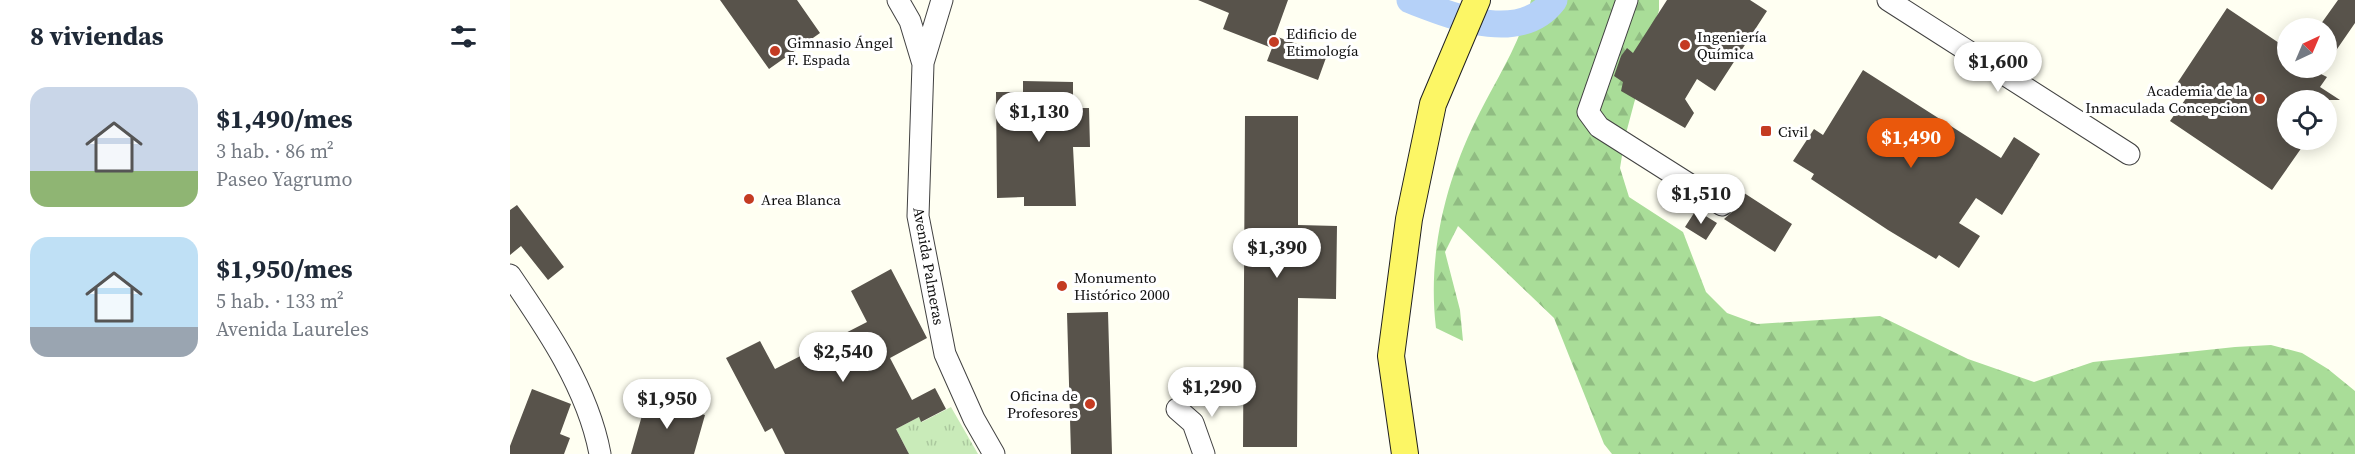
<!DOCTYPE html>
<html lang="es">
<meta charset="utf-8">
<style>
:root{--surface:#fff;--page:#f6f6f7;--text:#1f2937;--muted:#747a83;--accent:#ea580c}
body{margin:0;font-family:"Source Serif 4",serif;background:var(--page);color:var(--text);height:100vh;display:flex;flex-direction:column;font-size:22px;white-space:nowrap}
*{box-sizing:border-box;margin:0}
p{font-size:20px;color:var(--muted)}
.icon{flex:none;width:33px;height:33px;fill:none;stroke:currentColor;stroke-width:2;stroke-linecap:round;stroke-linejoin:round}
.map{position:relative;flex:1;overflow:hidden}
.details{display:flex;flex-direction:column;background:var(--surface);width:510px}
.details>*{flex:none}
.needle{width:39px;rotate:44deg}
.fabs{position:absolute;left:1767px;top:18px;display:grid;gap:12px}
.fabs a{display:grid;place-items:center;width:60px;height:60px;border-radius:50%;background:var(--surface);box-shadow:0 3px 15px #0003;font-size:30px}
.price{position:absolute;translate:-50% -51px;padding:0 14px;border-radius:21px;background:#fff;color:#222;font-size:20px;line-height:39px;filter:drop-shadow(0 2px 3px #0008)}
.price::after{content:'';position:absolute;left:50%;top:36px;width:18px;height:14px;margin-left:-9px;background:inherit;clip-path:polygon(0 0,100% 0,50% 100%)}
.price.current{background:var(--accent);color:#fff}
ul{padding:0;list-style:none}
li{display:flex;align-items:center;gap:18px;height:150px;padding:0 30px}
li span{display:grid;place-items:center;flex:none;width:168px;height:120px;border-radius:18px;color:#555}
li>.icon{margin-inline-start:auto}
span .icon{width:72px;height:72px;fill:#fffc;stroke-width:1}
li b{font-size:26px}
h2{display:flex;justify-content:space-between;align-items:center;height:72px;padding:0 30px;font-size:26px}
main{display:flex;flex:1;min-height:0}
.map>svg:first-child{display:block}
.grass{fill:url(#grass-tufts)}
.forest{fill:url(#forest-firs)}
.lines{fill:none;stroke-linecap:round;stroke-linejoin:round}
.river{stroke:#b5d1f8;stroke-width:27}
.building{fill:#58534b}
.minor-casing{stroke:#424242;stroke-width:23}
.major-casing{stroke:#202020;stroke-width:28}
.minor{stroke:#fff;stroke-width:21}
.major{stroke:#fcf665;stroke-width:26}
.poi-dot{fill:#c43b22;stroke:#fff;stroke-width:2}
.labels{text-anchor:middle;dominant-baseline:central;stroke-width:6;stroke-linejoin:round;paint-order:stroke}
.poi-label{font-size:15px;fill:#0f0f0f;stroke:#fff;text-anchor:start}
.street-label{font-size:15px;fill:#0f0f0f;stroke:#fff}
</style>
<main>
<section class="details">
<h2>8 viviendas<svg class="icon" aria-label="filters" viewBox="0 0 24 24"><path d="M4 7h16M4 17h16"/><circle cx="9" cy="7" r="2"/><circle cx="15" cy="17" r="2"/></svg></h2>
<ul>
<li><span style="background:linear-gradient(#c9d6e8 70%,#8fb573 0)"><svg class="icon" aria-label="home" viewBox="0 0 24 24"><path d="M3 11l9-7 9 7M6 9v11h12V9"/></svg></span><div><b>$1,490/mes</b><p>3 hab. · 86 m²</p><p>Paseo Yagrumo</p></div></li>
<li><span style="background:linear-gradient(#bfe0f5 75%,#9aa5b1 0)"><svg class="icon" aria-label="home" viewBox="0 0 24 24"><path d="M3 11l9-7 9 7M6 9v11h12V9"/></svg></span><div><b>$1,950/mes</b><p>5 hab. · 133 m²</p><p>Avenida Laureles</p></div></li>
</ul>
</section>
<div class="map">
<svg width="1845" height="454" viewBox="0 0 1845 454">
<defs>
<pattern id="grass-tufts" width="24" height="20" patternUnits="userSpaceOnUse" patternTransform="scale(1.5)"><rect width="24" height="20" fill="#c9ebb9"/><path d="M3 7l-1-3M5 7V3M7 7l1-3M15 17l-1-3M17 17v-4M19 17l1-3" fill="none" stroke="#abc89e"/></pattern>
<pattern id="forest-firs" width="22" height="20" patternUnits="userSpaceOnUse" patternTransform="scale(1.5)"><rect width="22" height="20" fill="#a9dd98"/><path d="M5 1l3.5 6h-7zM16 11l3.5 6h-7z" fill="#90bc82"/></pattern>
</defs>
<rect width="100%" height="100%" fill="#fffff2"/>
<path class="grass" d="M 441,407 L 468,454 L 394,454 L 398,452 L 386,429 L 409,417 L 412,422 Z"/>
<path class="forest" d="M 1021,0 L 1149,0 L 1149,10 L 1115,137 L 1110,168 L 1119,197 L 1173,232 L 1196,292 L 1217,313 L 1247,324 L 1370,316 L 1458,359 L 1524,382 L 1583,362 L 1725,347 L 1761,345 L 1792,353 L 1818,369 L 1845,391 L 1845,454 L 1102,454 L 1094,444 L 1044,318 L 948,226 L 935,252 L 950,310 L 953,341 L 926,328 C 917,254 936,178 970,112 C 989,75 1011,41 1021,0 Z"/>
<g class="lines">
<path class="river" d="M 900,0 C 942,16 1010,45 1044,0"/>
</g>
<path class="building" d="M 210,0 L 287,0 L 310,33 L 259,69 Z
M 688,0 L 778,0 L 765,36 L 817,55 L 808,80 L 757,61 L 762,48 L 713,29 L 719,13 Z
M 1157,0 L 1240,0 L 1257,11 L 1205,91 L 1187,79 L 1175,99 L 1184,113 L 1175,128 L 1111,91 L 1113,82 L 1104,76 L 1111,56 L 1117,48 L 1123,53 Z
M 1828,0 L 1845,0 L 1845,23 L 1816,65 L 1816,28 L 1808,28 Z
M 1717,8 L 1778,49 L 1778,68 L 1815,68 L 1811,74 L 1817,77 L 1810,87 L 1830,100 L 1778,100 L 1778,140 L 1797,140 L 1762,190 L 1660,121 L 1677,97 L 1664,88 Z
M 1353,70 L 1491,158 L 1504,137 L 1530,154 L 1492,215 L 1466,198 L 1449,223 L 1470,236 L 1449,268 L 1429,255 L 1426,259 L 1378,230 L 1301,179 L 1304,174 L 1283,161 L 1304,129 L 1313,135 Z
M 513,81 L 563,82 L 563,108 L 579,108 L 580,147 L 563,147 L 566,206 L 514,206 L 514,197 L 487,198 L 486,92 L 513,92 Z
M 735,116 L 788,116 L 788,225 L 827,226 L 826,299 L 788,298 L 787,447 L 733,447 Z
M 1231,191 L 1282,224 L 1265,252 L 1214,219 L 1222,212 L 1224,202 Z
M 7,205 L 54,267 L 38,280 L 11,246 L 0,255 L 0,210 Z
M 1186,210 L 1207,223 L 1196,240 L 1175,227 Z
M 381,269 L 417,338 L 380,358 L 402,400 L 425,388 L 436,409 L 411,422 L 409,417 L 386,429 L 399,454 L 275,454 L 262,428 L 255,432 L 216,358 L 250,341 L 265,369 L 357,322 L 341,291 Z
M 598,312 L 602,454 L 561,454 L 557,313 Z
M 22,389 L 61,404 L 50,434 L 60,438 L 54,454 L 0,454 L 0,446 Z
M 137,398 L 195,415 L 184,454 L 121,454 Z"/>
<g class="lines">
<defs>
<path id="minor" d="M 388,0 L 400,21 L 413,64 L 408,216 L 435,354 L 464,419 L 484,454
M 1117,0 L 1078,112 L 1089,127 L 1212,205
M 1378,0 L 1619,154
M 413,63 L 432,0
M 0,275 C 37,329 78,389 90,454
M 667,409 L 683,423 L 694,454"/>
<path id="major" d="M 895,454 L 881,356 L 899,219 L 923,104 L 967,0"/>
</defs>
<use href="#minor" class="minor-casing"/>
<use href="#major" class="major-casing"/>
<use href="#minor" class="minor"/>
<use href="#major" class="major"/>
</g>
<g class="poi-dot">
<circle cx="764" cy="42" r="6"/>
<circle cx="1175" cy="45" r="6"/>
<circle cx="265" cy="51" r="6"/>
<circle cx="1750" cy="99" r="6"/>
<rect x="1250" y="125" width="12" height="12" rx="3"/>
<circle cx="239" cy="199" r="6"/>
<circle cx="552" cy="286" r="6"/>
<circle cx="580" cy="404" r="6"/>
</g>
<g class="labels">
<g class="poi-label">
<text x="776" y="33">Edificio de<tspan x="776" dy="17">Etimología</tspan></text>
<text x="1187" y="36">Ingeniería<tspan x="1187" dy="17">Química</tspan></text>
<text x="277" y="42">Gimnasio Ángel<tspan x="277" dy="17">F. Espada</tspan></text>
<text x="1738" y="90" text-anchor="end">Academia de la<tspan x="1738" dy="17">Inmaculada Concepcion</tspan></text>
<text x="1268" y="131">Civil</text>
<text x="251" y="199">Area Blanca</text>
<text x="564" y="277">Monumento<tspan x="564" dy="17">Histórico 2000</tspan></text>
<text x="568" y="395" text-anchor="end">Oficina de<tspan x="568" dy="17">Profesores</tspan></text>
</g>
<g class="street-label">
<text transform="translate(419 266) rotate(80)">Avenida Palmeras</text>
</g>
</g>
</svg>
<div class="fabs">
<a><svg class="needle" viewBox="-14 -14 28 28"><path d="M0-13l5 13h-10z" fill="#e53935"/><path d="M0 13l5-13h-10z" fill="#747a83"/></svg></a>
<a><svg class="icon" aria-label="locate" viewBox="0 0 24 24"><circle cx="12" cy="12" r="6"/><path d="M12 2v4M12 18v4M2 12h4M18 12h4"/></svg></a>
</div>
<b class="price" style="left:1488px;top:93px">$1,600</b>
<b class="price" style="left:529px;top:143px">$1,130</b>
<b class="price current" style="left:1401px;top:169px">$1,490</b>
<b class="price" style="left:1191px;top:225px">$1,510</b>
<b class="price" style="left:767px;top:279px">$1,390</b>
<b class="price" style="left:333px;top:383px">$2,540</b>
<b class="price" style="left:702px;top:418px">$1,290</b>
<b class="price" style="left:157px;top:430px">$1,950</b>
</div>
</main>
